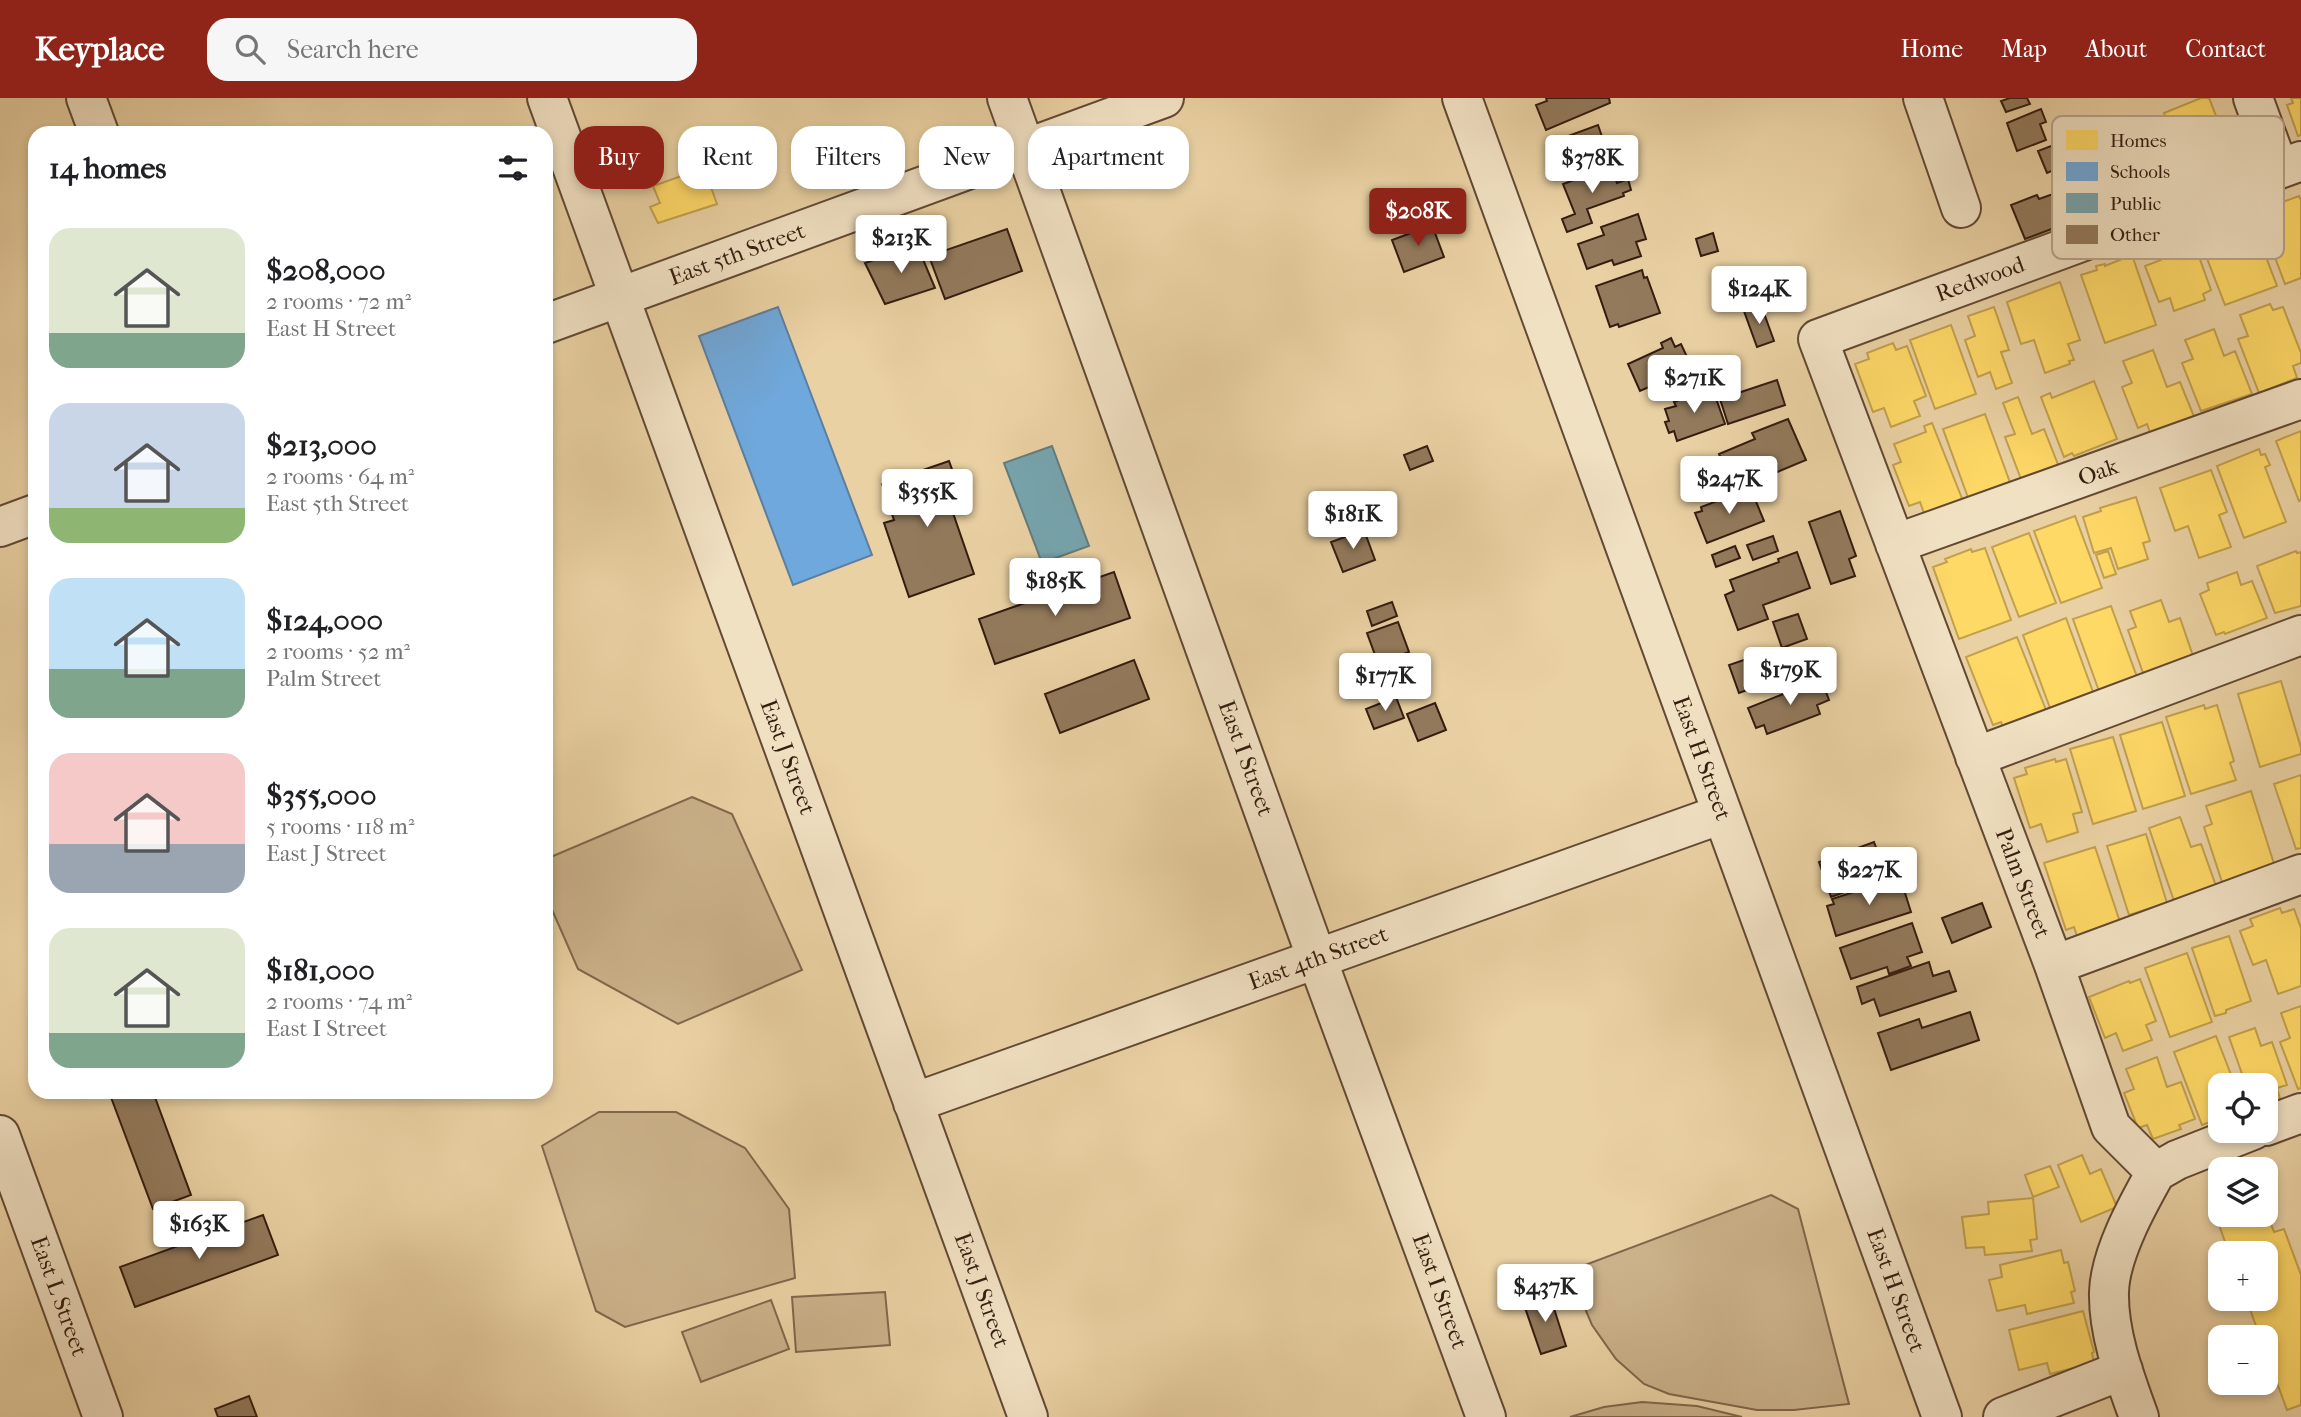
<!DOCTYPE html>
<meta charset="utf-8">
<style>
:root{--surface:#fff;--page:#f6f6f6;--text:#202124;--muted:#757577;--accent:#8f2418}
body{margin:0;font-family:"IM FELL French Canon",serif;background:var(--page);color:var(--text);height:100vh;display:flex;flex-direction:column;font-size:26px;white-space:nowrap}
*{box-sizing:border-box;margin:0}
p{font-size:23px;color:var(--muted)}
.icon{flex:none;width:38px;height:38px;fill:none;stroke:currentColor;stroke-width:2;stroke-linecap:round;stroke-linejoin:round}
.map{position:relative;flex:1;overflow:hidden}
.sheet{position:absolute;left:28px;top:28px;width:525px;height:973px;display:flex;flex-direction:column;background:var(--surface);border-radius:21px;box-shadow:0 4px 10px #0003}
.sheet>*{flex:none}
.guide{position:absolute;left:574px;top:28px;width:665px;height:63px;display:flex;gap:14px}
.tools{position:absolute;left:2208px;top:975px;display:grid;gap:14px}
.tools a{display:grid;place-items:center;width:70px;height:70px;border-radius:14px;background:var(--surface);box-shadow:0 4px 10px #0003;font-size:35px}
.price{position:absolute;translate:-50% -60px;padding:0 16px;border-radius:7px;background:#fff;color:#222;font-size:23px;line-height:46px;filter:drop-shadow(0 2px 4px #0008)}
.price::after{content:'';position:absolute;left:50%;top:42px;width:21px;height:16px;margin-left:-10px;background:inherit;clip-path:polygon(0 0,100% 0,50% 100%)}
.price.active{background:var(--accent);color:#fff}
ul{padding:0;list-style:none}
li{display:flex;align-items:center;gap:21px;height:175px;padding:0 21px}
li span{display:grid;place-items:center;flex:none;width:196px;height:140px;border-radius:21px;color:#555}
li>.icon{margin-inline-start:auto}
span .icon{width:84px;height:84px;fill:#fffc;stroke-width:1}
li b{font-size:30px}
h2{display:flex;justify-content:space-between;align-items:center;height:84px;padding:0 21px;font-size:30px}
.pill{padding:0 24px;border-radius:21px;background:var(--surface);box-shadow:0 4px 10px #0003;font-size:24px;line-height:63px}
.pill.active{background:var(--accent);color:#fff}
header{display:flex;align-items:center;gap:42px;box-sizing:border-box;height:98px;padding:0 35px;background:var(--accent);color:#fff}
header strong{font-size:33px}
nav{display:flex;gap:38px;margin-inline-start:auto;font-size:24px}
.search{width:490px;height:63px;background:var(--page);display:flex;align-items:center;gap:18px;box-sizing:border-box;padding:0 24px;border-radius:21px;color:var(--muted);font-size:26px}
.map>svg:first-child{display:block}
.green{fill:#cbb28a;stroke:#80674c;stroke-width:2}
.homes{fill:#ffd966;stroke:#c2a04c;stroke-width:2}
.schools{fill:#6fa8dc;stroke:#5d7e9e;stroke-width:2}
.public{fill:#76a5af;stroke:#627c7f;stroke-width:2}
.building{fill:#937a5c;stroke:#341c0f;stroke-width:2}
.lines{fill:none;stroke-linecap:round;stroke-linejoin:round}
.minor-casing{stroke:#624934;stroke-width:42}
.minor{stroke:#f1e1c3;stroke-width:38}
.labels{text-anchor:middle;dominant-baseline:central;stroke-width:7;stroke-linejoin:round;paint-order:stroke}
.street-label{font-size:23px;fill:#341c0f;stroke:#f1e1c3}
.key{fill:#f1e1c3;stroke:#b8a68d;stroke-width:2}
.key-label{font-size:19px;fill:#341c0f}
</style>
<header>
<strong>Keyplace</strong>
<div class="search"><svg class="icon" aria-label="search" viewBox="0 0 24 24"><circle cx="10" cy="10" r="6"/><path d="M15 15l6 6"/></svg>Search here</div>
<nav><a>Home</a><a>Map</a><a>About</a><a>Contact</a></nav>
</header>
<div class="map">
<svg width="2301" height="1319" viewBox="0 0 2301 1319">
<rect width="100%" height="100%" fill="#ead1a3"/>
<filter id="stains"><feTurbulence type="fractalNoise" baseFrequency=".00286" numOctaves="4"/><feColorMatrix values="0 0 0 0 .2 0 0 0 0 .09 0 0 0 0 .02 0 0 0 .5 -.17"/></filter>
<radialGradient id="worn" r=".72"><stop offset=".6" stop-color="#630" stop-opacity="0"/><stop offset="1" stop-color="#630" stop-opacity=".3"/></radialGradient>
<path class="green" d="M 692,699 L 732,716 L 802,872 L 678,926 L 578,871 L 546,798 L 546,761 Z
M 599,1014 L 676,1014 L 745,1050 L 789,1111 L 795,1180 L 625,1229 L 596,1213 L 542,1048 Z
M 1771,1097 L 1798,1111 L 1849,1306 L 1794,1312 L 1757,1312 L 1669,1296 L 1644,1286 L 1616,1261 L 1592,1227 L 1569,1173 Z
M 885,1194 L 890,1247 L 796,1254 L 792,1199 Z
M 771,1202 L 789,1251 L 701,1284 L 682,1234 Z
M 1642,1304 L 1697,1308 L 1742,1319 L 1570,1319 L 1604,1309 Z"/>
<path class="homes" d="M 2201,0 L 2209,0 L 2232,59 L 2218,64 L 2222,73 L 2192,85 L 2164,15 Z
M 2291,0 L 2301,0 L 2301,37 L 2298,38 L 2287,7 L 2293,5 Z
M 704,70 L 717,106 L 658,125 L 650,109 L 660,105 L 653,88 Z
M 2299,98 L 2301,102 L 2301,180 L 2285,186 L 2259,117 L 2270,112 L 2269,109 Z
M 2253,125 L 2277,188 L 2225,207 L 2201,145 Z
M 2193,142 L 2211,192 L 2203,196 L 2205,202 L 2174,213 L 2170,200 L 2159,204 L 2145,168 L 2161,162 L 2160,159 L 2184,150 L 2183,146 Z
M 2132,157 L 2156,227 L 2105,245 L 2081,177 L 2097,172 L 2096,168 L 2105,166 L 2105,168 Z
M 2060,184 L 2080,242 L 2068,246 L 2074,262 L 2069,263 L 2070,266 L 2045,275 L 2034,242 L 2021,246 L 2007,204 Z
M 2270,206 L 2273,212 L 2283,209 L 2301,255 L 2301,265 L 2293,268 L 2297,280 L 2259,295 L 2238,241 L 2248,238 L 2240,217 Z
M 1994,209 L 2009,252 L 2001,254 L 2012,285 L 1996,291 L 1990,274 L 1978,279 L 1965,242 L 1975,238 L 1968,218 Z
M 1951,227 L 1976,296 L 1935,311 L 1910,242 Z
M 2214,231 L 2224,258 L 2235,253 L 2252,296 L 2201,313 L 2182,265 L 2193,261 L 2185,242 Z
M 1893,245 L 1896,252 L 1907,248 L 1926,298 L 1914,303 L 1920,318 L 1891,329 L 1884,310 L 1873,314 L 1855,266 L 1869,261 L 1867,255 Z
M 2153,252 L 2167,289 L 2180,284 L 2195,321 L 2151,337 L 2147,326 L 2138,330 L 2122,289 L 2132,285 L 2123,263 Z
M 2094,283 L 2117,341 L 2074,358 L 2072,355 L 2064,359 L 2041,299 L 2050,295 L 2052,300 Z
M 2018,299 L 2032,336 L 2044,331 L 2059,369 L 2021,381 L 2005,339 L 2015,336 L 2003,305 Z
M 1985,316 L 2012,390 L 1970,405 L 1943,331 Z
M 1932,325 L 1963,403 L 1925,418 L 1920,404 L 1909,408 L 1893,367 L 1901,364 L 1894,346 L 1926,334 L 1924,328 Z
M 2301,333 L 2301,402 L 2299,403 L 2276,343 Z
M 2259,351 L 2261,357 L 2265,356 L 2270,367 L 2265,369 L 2286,424 L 2244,440 L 2217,368 Z
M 2211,372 L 2227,414 L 2219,417 L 2231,449 L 2199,460 L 2188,428 L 2175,433 L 2160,390 Z
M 2136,399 L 2150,443 L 2143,445 L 2148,461 L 2118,471 L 2111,450 L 2094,455 L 2083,419 L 2101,413 L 2100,410 Z
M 2075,418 L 2102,490 L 2061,505 L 2034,433 Z
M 2029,435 L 2056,505 L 2019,519 L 1992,449 Z
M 1985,450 L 2011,522 L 1959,541 L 1933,469 L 1947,464 L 1945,461 L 1971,451 L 1972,454 Z
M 2108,453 L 2116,476 L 2104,480 L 2096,457 Z
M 2296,453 L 2297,455 L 2301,454 L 2301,508 L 2275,515 L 2257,468 Z
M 2237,474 L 2241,487 L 2252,483 L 2267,520 L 2225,536 L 2224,534 L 2216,537 L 2200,496 L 2209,492 L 2207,485 Z
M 2161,502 L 2169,524 L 2180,520 L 2193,558 L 2143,575 L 2128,532 L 2136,529 L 2130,513 Z
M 2111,508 L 2137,579 L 2099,593 L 2073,521 Z
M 2066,520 L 2093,594 L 2050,610 L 2023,537 Z
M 2017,539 L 2046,612 L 2003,629 L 2001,624 L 1993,627 L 1966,559 Z
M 2281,583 L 2301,650 L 2301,656 L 2260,669 L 2238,596 Z
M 2204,607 L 2205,611 L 2217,607 L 2234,663 L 2230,665 L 2236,682 L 2191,696 L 2166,619 Z
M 2162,624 L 2185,698 L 2143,711 L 2120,637 Z
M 2113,639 L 2136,713 L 2093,726 L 2070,651 Z
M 2055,661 L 2056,664 L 2066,661 L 2082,714 L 2073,716 L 2078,734 L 2047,744 L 2041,726 L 2030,730 L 2014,680 L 2027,676 L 2025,670 Z
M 2301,677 L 2301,750 L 2296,751 L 2274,686 Z
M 2251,693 L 2275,769 L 2222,784 L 2204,729 L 2212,726 L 2206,708 Z
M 2180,719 L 2191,749 L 2201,746 L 2216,788 L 2174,803 L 2149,730 Z
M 2146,736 L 2167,805 L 2129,817 L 2107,748 Z
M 2095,749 L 2120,824 L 2077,838 L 2074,829 L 2066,832 L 2044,765 Z
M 2280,810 L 2282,815 L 2294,811 L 2301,830 L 2301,888 L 2278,896 L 2266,862 L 2253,867 L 2240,833 L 2253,828 L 2250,821 Z
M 2229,838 L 2251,903 L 2226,912 L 2226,915 L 2215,918 L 2192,850 Z
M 2187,855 L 2212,924 L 2170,939 L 2145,870 Z
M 2140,881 L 2156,923 L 2146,927 L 2152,942 L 2123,953 L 2116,935 L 2105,940 L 2089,899 L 2129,883 L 2130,885 Z
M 2301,908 L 2301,990 L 2298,991 L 2280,944 L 2290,940 L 2281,915 Z
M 2255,930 L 2261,948 L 2272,944 L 2287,987 L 2277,990 L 2280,1001 L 2266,1006 L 2266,987 L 2246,987 L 2229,939 Z
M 2216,938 L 2235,987 L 2221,987 L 2221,1020 L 2202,1027 L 2174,954 Z
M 2157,959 L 2167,989 L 2181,984 L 2195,1021 L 2179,1027 L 2181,1031 L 2153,1041 L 2147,1027 L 2138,1030 L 2124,995 L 2134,991 L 2126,971 Z
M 2082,1057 L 2090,1076 L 2101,1071 L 2117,1109 L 2081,1124 L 2058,1067 Z
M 2050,1068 L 2059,1089 L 2033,1099 L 2025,1077 Z
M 2033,1100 L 2037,1141 L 2030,1142 L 2032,1153 L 1985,1157 L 1984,1149 L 1966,1150 L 1962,1119 L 1989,1116 L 1988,1104 Z
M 2266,1113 L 2274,1134 L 2284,1131 L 2301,1177 L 2301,1307 L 2287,1312 L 2266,1255 L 2266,1239 L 2260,1239 L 2246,1200 L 2266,1200 L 2266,1155 L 2229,1155 L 2217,1121 L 2230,1116 L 2266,1116 Z
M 2061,1152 L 2064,1165 L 2068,1164 L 2075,1193 L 2071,1194 L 2074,1205 L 2027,1216 L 2025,1207 L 1997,1213 L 1989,1182 L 2002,1179 L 2000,1167 Z
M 2083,1213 L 2094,1254 L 2092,1255 L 2094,1265 L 2050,1276 L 2047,1265 L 2019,1272 L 2009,1232 Z"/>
<path class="schools" d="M 778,209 L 872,457 L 793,487 L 699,238 Z"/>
<path class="public" d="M 1052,348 L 1089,448 L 1042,465 L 1004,365 Z"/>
<path class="building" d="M 1546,0 L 1609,0 L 1610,5 L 1546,32 L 1536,7 L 1547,3 Z
M 2010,0 L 2027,0 L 2030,6 L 2006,14 L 2001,3 Z
M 2041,11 L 2046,24 L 2040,26 L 2046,42 L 2017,53 L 2007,25 Z
M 1598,27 L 1609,59 L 1561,77 L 1549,45 Z
M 2059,45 L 2068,66 L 2047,75 L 2038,53 Z
M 1611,68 L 1617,85 L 1628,81 L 1631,92 L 1623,95 L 1624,98 L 1587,111 L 1592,125 L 1567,134 L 1562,121 L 1575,116 L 1563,86 Z
M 2070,90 L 2081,120 L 2025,141 L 2011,107 L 2037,97 L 2039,101 Z
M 1638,116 L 1646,141 L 1636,144 L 1641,158 L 1614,167 L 1612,162 L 1587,171 L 1578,146 L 1604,137 L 1601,129 Z
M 1432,127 L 1444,159 L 1404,174 L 1392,142 Z
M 1007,131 L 1022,173 L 945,201 L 929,158 Z
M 1713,135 L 1718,153 L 1701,158 L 1696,141 Z
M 917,147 L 935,190 L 885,206 L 865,165 Z
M 1642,172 L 1644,180 L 1647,179 L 1660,215 L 1619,229 L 1618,226 L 1610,229 L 1596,188 Z
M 1761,207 L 1774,243 L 1757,249 L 1744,213 Z
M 1671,240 L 1675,249 L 1681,246 L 1688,261 L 1681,264 L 1685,273 L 1640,293 L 1628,266 L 1663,250 L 1661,245 Z
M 1777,282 L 1785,307 L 1728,326 L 1720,301 Z
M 1712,289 L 1725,326 L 1677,343 L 1674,333 L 1669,335 L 1665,324 L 1669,323 L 1665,311 L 1676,308 L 1674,304 Z
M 1788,321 L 1806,362 L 1739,390 L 1738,387 L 1733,389 L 1719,356 L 1755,341 L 1752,335 Z
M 1427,348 L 1433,363 L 1410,372 L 1404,357 Z
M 949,363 L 965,407 L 952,412 L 974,476 L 909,499 L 884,425 L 894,422 L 882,386 Z
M 1746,392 L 1750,403 L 1755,401 L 1764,423 L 1707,445 L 1695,415 L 1702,413 L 1701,409 Z
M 1840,413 L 1856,458 L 1849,461 L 1855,478 L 1831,486 L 1809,424 Z
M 1364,432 L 1375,462 L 1343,474 L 1331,444 Z
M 1773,438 L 1778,453 L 1753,462 L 1747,447 Z
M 1735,448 L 1740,460 L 1716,469 L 1712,457 Z
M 1797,454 L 1810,490 L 1763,507 L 1768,521 L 1738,532 L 1725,497 L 1734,493 L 1730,482 L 1779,464 L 1778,461 Z
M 1114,474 L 1130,520 L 995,566 L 979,521 Z
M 1392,504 L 1397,518 L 1372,528 L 1367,513 Z
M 1798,516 L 1807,541 L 1782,550 L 1773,524 Z
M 1398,524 L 1409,554 L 1378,565 L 1367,535 Z
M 1776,551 L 1779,557 L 1785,554 L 1789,567 L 1783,569 L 1786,578 L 1739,595 L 1729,567 Z
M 1134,562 L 1149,601 L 1060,635 L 1045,596 Z
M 1821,581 L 1829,602 L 1817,607 L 1820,616 L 1767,636 L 1764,627 L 1756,630 L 1748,610 Z
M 1396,599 L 1404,620 L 1374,631 L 1366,611 Z
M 1435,605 L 1446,632 L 1418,643 L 1407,616 Z
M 1874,744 L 1887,779 L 1831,799 L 1819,764 Z
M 1900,779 L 1911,814 L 1836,838 L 1827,808 L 1834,806 L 1832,801 Z
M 1982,805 L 1991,829 L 1952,845 L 1942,820 Z
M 1912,825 L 1922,854 L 1907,859 L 1911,868 L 1889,876 L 1887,869 L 1851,881 L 1840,850 Z
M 1929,864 L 1933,878 L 1949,873 L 1956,893 L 1880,918 L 1874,901 L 1862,906 L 1857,889 Z
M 1970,914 L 1979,942 L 1891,972 L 1878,935 L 1919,921 L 1922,930 Z
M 109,994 L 153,994 L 191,1097 L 153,1111 Z
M 263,1117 L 278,1157 L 135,1209 L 120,1169 Z
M 1549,1195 L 1566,1248 L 1541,1256 L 1523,1204 Z
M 249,1298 L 257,1319 L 218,1319 L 215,1311 Z"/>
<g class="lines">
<defs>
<path id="minor" d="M 86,0 L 99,35
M 547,0 L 1028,1319
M 1007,0 L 1317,861 L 1486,1319
M 1462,0 L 1942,1319
M 1923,0 L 1961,110
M 2253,0 L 2279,71
M 546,226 L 1164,0
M 0,429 L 35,416
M 1895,446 L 2301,301
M 1975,659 L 2301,537
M 2054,867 L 2301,776
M 913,1005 L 1722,716
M 2266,1028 L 2301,1015
M 0,1037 L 103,1319
M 2156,1074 L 2177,1062 L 2253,1032
M 2003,1319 L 2123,1272
M 2139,1319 C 2125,1280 2108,1236 2109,1194 C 2110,1156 2138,1106 2156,1074 L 2111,1029 L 2054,867 L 1818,241 L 2301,63"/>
</defs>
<use href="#minor" class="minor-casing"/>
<use href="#minor" class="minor"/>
</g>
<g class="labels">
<g class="street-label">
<text transform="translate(737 156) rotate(-20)">East 5th Street</text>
<text transform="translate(1980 181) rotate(-20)">Redwood</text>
<text transform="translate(2098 374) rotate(-20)">Oak</text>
<text transform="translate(788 659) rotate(70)">East J Street</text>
<text transform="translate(1246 660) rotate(70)">East I Street</text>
<text transform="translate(1702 660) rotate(70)">East H Street</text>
<text transform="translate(2023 785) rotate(69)">Palm Street</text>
<text transform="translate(1318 860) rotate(-20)">East 4th Street</text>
<text transform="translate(982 1192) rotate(70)">East J Street</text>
<text transform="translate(1896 1192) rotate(70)">East H Street</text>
<text transform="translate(1440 1193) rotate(70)">East I Street</text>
<text transform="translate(59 1198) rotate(70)">East L Street</text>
</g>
</g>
<rect x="2052" y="18" width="232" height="143" rx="10" class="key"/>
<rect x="2066" y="32" width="32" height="20" fill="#ffd966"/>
<rect x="2066" y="64" width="32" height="19" fill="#6fa8dc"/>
<rect x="2066" y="95" width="32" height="20" fill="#76a5af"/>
<rect x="2066" y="127" width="32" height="19" fill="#937a5c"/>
<g class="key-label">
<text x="2110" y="49">Homes</text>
<text x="2110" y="80">Schools</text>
<text x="2110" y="112">Public</text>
<text x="2110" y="143">Other</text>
</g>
<rect width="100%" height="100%" filter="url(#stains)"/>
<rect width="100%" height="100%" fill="url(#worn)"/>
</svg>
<div class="tools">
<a><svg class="icon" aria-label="locate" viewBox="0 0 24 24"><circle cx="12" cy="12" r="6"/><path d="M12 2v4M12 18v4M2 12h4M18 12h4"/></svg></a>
<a><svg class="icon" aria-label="layers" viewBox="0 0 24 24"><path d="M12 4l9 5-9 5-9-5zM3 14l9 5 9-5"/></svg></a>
<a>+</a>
<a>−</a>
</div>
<b class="price" style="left:1592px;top:97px">$378K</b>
<b class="price active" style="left:1418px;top:150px">$208K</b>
<b class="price" style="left:901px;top:177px">$213K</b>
<b class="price" style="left:1759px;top:228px">$124K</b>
<b class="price" style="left:1694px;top:317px">$271K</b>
<b class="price" style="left:1729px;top:418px">$247K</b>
<b class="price" style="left:927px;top:431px">$355K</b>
<b class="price" style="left:1353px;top:453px">$181K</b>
<b class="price" style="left:1055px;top:520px">$185K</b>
<b class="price" style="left:1790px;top:609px">$179K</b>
<b class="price" style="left:1385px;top:615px">$177K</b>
<b class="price" style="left:1869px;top:809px">$227K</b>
<b class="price" style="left:199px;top:1163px">$163K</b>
<b class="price" style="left:1545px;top:1226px">$437K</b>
<div class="guide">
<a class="pill active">Buy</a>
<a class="pill">Rent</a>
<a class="pill">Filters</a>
<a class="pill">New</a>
<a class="pill">Apartment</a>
</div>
<section class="sheet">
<h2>14 homes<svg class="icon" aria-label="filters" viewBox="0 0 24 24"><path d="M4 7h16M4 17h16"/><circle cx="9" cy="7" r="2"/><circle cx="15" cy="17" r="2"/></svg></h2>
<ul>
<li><span style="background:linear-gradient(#dfe7d0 75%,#7fa58c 0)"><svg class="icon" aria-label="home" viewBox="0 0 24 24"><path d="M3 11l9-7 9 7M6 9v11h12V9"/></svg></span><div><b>$208,000</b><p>2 rooms · 72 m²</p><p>East H Street</p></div></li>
<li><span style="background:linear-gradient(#c9d6e8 75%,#8fb573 0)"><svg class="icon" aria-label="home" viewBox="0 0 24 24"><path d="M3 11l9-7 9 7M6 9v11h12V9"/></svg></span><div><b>$213,000</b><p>2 rooms · 64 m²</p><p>East 5th Street</p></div></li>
<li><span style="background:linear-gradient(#bfe0f5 65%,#7fa58c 0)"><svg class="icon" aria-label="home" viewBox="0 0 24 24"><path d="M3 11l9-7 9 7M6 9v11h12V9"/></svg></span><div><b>$124,000</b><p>2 rooms · 52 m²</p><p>Palm Street</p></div></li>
<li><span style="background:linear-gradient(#f6c9c9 65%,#9aa5b1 0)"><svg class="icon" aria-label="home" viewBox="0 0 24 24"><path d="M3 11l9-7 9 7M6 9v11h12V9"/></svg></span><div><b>$355,000</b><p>5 rooms · 118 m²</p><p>East J Street</p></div></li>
<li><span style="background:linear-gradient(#dfe7d0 75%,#7fa58c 0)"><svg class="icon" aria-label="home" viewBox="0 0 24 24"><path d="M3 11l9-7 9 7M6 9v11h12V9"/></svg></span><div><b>$181,000</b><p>2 rooms · 74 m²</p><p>East I Street</p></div></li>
</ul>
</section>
</div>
